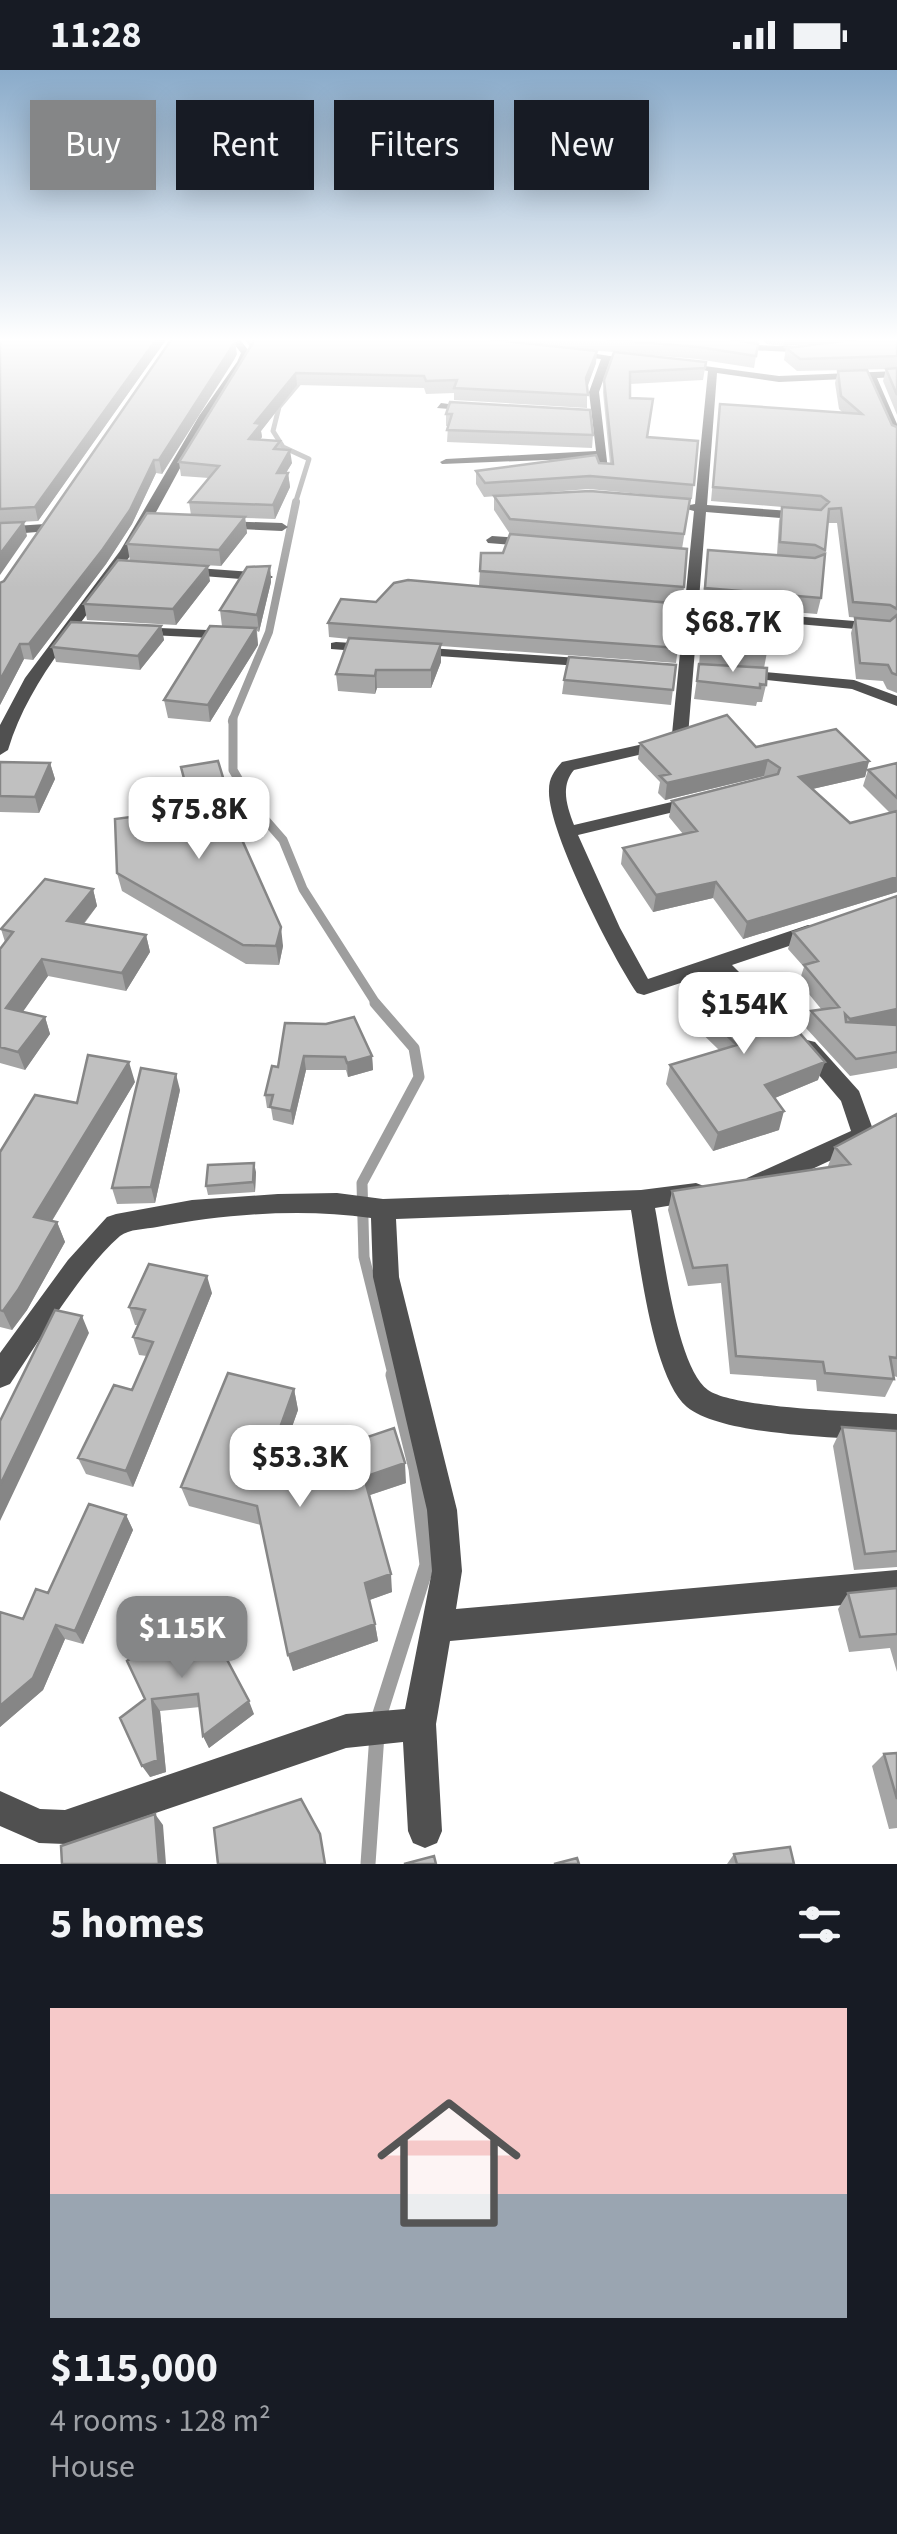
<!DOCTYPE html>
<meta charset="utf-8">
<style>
:root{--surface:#171b24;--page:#242831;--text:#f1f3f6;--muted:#9ea1a6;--line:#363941;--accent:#858687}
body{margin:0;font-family:"Source Sans 3",sans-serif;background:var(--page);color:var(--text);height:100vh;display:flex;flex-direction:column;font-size:38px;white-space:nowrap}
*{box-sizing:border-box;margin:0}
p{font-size:32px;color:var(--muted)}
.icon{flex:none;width:55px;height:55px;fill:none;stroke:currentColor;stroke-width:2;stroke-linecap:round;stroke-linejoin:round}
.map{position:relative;height:1794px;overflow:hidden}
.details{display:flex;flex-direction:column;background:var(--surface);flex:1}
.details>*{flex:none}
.banner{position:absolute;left:30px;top:30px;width:838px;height:90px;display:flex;gap:20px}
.price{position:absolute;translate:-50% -85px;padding:0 22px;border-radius:20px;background:#fff;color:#222;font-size:32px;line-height:65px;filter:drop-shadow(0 2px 5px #0008)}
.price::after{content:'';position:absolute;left:50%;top:60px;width:30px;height:22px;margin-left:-15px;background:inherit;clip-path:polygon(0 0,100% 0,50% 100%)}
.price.active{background:var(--accent);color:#fff}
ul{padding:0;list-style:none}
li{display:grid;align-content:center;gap:20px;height:530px;padding:0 50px}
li+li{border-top:2px solid var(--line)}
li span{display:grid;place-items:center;height:310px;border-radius:0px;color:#555}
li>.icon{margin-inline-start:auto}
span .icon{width:180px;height:180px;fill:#fffc;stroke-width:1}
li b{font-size:42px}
h2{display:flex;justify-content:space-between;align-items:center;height:120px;padding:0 50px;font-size:42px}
.tag{padding:0 35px;border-radius:0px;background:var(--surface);box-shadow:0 5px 25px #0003;font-size:35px;line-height:90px}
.tag.active{background:var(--accent);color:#fff}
.status{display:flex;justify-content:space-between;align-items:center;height:70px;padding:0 50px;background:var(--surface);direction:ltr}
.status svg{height:28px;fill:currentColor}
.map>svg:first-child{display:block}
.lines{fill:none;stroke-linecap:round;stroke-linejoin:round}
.stream-far4{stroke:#9e9e9e;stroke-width:5}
.stream-far3{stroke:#9e9e9e;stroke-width:8}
.stream-far2{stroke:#9e9e9e;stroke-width:9}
.stream-far1{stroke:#9e9e9e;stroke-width:11}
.stream{stroke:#9e9e9e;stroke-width:15}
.street{fill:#505050;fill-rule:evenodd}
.wall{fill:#a5a5a5}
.shaded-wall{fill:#868686}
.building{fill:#c0c0c0;stroke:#868686;stroke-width:2.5}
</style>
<div class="status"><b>11:28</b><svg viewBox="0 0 49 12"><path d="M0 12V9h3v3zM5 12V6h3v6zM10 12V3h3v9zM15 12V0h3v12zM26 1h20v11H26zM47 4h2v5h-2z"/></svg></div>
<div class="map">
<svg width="897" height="1794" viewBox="0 0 897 1794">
<rect width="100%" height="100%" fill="#fff"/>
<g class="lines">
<path class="stream-far4" d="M 295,434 L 309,389 L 283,377 L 273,361 L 279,337 L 305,306"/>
<path class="stream-far3" d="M 232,651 L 269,562 L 296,432"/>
<path class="stream-far2" d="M 233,649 L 233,700 L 255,738 L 283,770 L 303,819 L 377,935"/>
<path class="stream-far1" d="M 375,933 L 414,978 L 419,1007 L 362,1113 L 364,1187 L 394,1308"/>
<path class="stream" d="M 368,1794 L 378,1650 L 427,1495 L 416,1399 L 393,1305"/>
<path class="street" d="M 229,267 L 238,267 L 249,281 C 247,304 222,325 210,345 C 182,391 159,441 130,486 C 87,550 31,604 8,680 L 0,685 L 0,655 L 25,608 L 120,481 L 199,346 L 237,292 L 241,283 Z
M 731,274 L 812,277 L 817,280 L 812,283 L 728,279 Z
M 571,280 L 642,291 L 637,294 L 610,291 L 599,322 L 608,400 L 600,400 L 597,388 L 442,394 L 440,392 L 446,389 L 596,381 L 589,322 L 601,289 L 568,285 Z
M 697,295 L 779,306 L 897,301 L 897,307 L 877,308 L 897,354 L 897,370 L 892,367 L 867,308 L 779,312 L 717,303 L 707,435 L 805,442 L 811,446 L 805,450 L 706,442 L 688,666 L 677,676 L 574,700 C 560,716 567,737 574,755 L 697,726 L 706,731 L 703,735 L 578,765 L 620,858 L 648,909 L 808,855 L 822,855 L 825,860 L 822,865 L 732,895 L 764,927 L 754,934 L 747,932 L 714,902 L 644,925 L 637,923 C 613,888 547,760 549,720 C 549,708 554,701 562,692 L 666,669 L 672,664 L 694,441 L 679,437 L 695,434 L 708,301 L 697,299 Z
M 441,333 L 479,338 L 474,341 L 437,338 Z
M 222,451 L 282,453 L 288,457 L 282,461 L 218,458 L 218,452 Z
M 45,454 L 51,458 L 49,461 L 0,465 L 0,457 Z
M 492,466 L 535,469 L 541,473 L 535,477 L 488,473 L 486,470 Z
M 183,497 L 266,503 L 273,507 L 266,511 L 178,504 L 178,498 Z
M 743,542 L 879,553 L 886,557 L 879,561 L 738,549 L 736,546 Z
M 135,557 L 231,561 L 238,565 L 231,569 L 130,564 L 130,558 Z
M 336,572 L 370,574 L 377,578 L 370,582 L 331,579 L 331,573 Z
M 414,577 L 594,589 L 601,593 L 594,597 L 409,584 L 407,581 Z
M 743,600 L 854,610 L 897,626 L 897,636 L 852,619 L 738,607 L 736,604 Z
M 807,970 L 815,972 L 859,1021 L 875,1065 L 872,1071 L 763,1122 L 755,1125 L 747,1122 L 743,1115 L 747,1108 L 851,1061 L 841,1031 L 796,978 L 799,972 Z
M 696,1113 L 704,1116 L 708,1123 L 704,1130 L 655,1138 C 663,1178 676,1297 708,1320 C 735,1339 859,1341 897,1344 L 897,1372 C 848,1367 723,1367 687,1337 C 652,1308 639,1186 631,1140 L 396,1149 L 399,1207 L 457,1440 L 462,1501 L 456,1539 L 897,1500 L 897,1530 L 450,1571 L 436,1654 L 442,1761 L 437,1773 L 425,1778 L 413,1773 L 408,1761 L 403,1672 L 346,1678 L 65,1774 L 39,1773 L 0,1756 L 0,1721 L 40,1739 L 65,1740 L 346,1644 L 405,1639 L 432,1501 L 427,1440 L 373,1207 L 371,1148 C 301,1138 226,1144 157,1157 C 146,1159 129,1159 120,1166 C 80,1201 41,1269 10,1314 L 0,1318 L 0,1283 L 68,1190 L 107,1147 L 116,1144 L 192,1130 L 278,1124 L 337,1123 L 383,1129 L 641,1120 Z"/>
</g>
<path class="wall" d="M 0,267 L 168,267 L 38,451 L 0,453 Z
M 243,267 L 759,267 L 758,273 L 735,270 L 758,274 L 754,298 L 697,289 L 616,282 L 706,292 L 703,310 L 630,314 L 630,328 L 648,367 L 698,371 L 692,429 L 589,419 L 484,427 L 476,414 L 476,401 L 599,393 L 610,394 L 603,322 L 604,310 L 614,282 L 572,279 L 596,293 L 587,316 L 587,338 L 454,330 L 454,323 L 426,324 L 424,318 L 297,315 L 261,361 L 262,367 L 260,369 L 280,371 L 281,379 L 292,393 L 286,403 L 288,403 L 290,417 L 275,449 L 245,448 L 247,463 L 221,496 L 168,493 L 210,511 L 176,555 L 87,550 L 84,534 L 130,491 L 127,474 L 191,445 L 189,432 L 209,408 L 181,406 L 179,392 L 250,277 Z
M 759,267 L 897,267 L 897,345 L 883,311 L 886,299 L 892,299 L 797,301 L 784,290 L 786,278 L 848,271 L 783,276 L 767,274 Z
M 237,284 L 162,404 L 156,403 L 132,454 L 106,494 L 33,590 L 24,589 L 0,635 L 4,511 Z
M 838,301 L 892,355 L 897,357 L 897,623 L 887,619 L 883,611 L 856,609 L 851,563 L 855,548 L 886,550 L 849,547 L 837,453 L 828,453 L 821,528 L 817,544 L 768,540 L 767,582 L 764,598 L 766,615 L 762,632 L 757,632 L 756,636 L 694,629 L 699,595 L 704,535 L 702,535 L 708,480 L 777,485 L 779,451 L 782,437 L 818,440 L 711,431 L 720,334 L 843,343 L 839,339 L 835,313 Z
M 446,344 L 593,365 L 592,378 L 447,372 L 448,356 L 446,356 Z
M 494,426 L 690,429 L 682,479 L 510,464 L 494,440 Z
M 481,483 L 684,517 L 682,533 L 486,517 L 678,578 L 676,593 L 441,576 L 441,592 L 431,618 L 377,618 L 375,624 L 338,621 L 336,604 L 349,569 L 329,567 L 328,553 L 376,532 L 479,516 Z
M 270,496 L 271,512 L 259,562 L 257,561 L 258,575 L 210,652 L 168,648 L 164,630 L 222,556 L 220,540 Z
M 161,556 L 164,570 L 140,600 L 56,592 L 52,577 Z
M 676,595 L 671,635 L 562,624 L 564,610 Z
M 640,673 L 756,677 L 869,691 L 865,707 L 812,719 L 850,753 L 890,743 L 863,716 L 868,700 L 897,693 L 897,822 L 743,869 L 713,828 L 653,842 L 621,794 L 623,778 L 683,764 L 669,747 L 672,731 L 766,707 L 764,706 L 665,730 L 658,723 L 660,712 L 638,689 Z
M 0,692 L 50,693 L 55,709 L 39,743 L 0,742 Z
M 181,697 L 231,743 L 283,876 L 279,895 L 246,894 L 122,821 L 117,803 L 190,739 Z
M 93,819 L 97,836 L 84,854 L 146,865 L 150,882 L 126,921 L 48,906 L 22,942 L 45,947 L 50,964 L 25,1000 L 0,993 L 0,879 L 5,872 L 1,859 Z
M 793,862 L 897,955 L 897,998 L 850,1006 L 806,958 L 811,941 L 822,940 L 799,912 L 804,897 L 788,879 Z
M 690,930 L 818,1010 L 775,1028 L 779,1060 L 713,1081 L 666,1014 L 670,995 L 719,980 L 686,948 Z
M 326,954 L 372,986 L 373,1000 L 348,1007 L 346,1000 L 306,1000 L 293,1055 L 273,1050 L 271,1038 L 267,1038 L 265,1025 L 278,997 Z
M 135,1012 L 52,1151 L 57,1152 L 65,1172 L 27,1240 L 12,1260 L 0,1257 L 0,1082 L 77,1033 Z
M 180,1020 L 155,1133 L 117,1134 L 112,1118 Z
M 897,1044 L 897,1307 L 894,1306 L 894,1309 L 885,1327 L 817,1321 L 816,1310 L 730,1304 L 721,1213 L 688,1216 L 668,1140 L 672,1121 L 829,1098 L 828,1096 L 835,1077 Z
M 256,1102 L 255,1122 L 208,1125 L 206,1116 Z
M 212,1223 L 133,1417 L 86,1404 L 78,1388 L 132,1320 L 147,1286 L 139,1285 L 133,1267 L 138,1255 L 135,1255 L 129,1237 Z
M 294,1319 L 298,1340 L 277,1398 L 406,1413 L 370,1425 L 392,1522 L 369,1530 L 375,1554 L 378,1571 L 293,1601 L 261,1455 L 189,1436 L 181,1417 Z
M 842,1357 L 897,1361 L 897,1497 L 854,1500 L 833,1376 Z
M 126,1445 L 133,1460 L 83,1574 L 65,1569 L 43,1620 L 0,1657 L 0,1542 L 23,1549 Z
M 897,1518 L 897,1602 L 890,1578 L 849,1582 L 838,1539 L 848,1523 Z
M 127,1591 L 254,1644 L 209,1678 L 203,1666 L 200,1637 L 160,1641 L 166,1702 L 150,1707 L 145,1629 Z
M 897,1683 L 897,1758 L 889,1759 L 872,1696 L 884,1684 Z
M 734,1784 L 794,1794 L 727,1794 Z"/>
<path class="shaded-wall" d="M 158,267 L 168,267 L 38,451 L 35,437 Z
M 785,267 L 882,268 L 783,276 Z
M 235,272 L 237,284 L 234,290 L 162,404 L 159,390 Z
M 597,281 L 596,293 L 586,321 L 586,308 Z
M 296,303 L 297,315 L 261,361 L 262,367 L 251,382 L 249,369 L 255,353 Z
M 290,380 L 292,393 L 278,416 L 277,403 Z
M 154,390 L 156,403 L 132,454 L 106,494 L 33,590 L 29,574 Z
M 288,403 L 290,417 L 275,449 L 273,435 Z
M 245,447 L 247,463 L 221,496 L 219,480 Z
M 24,452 L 27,466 L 0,505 L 0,484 Z
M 208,496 L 210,511 L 176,555 L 173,539 Z
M 270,496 L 271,512 L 259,562 L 257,545 Z
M 161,556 L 164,570 L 140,600 L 138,586 Z
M 256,558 L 258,575 L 210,652 L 208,635 Z
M 20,574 L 24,589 L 0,635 L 0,610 Z
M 441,574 L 441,592 L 431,618 L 431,600 Z
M 376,600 L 377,618 L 375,624 L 375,606 Z
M 768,690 L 764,706 L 665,730 L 667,713 Z
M 869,691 L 865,707 L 795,723 L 799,707 Z
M 50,693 L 55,709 L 39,743 L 35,727 Z
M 228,724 L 231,743 L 225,744 L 222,725 Z
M 897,807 L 897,822 L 743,869 L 747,852 Z
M 716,812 L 713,828 L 653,842 L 656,825 Z
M 93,819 L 97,836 L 72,868 L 67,851 Z
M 281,857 L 283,876 L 279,895 L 276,876 Z
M 146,865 L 150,882 L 126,921 L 122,903 Z
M 42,889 L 48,906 L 13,956 L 6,938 Z
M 897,939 L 897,955 L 844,966 L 850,949 Z
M 45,947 L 50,964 L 25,1000 L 18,982 Z
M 304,986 L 306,1000 L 293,1055 L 291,1041 Z
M 372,986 L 373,1000 L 348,1007 L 347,993 Z
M 129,992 L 135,1012 L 42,1167 L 34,1147 Z
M 825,992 L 818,1010 L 760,1034 L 765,1015 Z
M 176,1004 L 180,1020 L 155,1133 L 151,1117 Z
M 784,1041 L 779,1060 L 713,1081 L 718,1063 Z
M 254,1093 L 256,1102 L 255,1122 L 253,1112 Z
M 57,1152 L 65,1172 L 27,1240 L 12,1260 L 3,1241 Z
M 207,1206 L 212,1223 L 133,1417 L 126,1401 Z
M 82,1246 L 89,1263 L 0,1451 L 0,1415 Z
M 294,1319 L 298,1340 L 269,1422 L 264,1402 Z
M 405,1393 L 406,1413 L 367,1426 L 364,1407 Z
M 126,1445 L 133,1460 L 83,1574 L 75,1561 Z
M 391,1504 L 392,1522 L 367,1531 L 365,1513 Z
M 375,1554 L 378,1571 L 293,1601 L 288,1585 Z
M 56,1555 L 65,1569 L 43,1620 L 0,1657 L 0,1636 Z
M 152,1629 L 160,1641 L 166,1702 L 150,1707 L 142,1696 Z
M 249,1631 L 254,1644 L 209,1678 L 203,1666 Z
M 155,1744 L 163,1755 L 166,1794 L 159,1794 Z"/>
<path class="building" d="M 0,267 L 158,267 L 35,437 L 0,439 Z
M 173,267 L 233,267 L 235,272 L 159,390 L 154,390 L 130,440 L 103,479 L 29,574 L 20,574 L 0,610 L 0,513 L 4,511 Z
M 251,267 L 467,267 L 597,281 L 586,308 L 588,325 L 454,318 L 457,310 L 426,311 L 424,306 L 296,303 L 255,353 L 261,354 L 249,369 L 280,371 L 274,379 L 290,380 L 277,403 L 288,403 L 273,435 L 189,432 L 219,396 L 179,392 L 254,271 Z
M 578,267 L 716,267 L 758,274 L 756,286 L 699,277 Z
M 877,267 L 897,267 L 897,286 L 800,289 L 786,278 Z
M 614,282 L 706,292 L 705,298 L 630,302 L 630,328 L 653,329 L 647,367 L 698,371 L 694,415 L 590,406 L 485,413 L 476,401 L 596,385 L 599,393 L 613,394 L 604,310 Z
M 897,298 L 897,325 L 886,299 Z
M 867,300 L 892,355 L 897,357 L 897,539 L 890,535 L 853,532 L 841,438 L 829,439 L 825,480 L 815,475 L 780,472 L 782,437 L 821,440 L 829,432 L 821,426 L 713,417 L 720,334 L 862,344 L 841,326 L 838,301 Z
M 450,332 L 590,340 L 593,365 L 447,360 L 452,344 L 446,344 Z
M 590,421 L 690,429 L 684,464 L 510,449 L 494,426 Z
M 147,443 L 245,447 L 219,480 L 127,474 Z
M 24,452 L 0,484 L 0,453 Z
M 510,464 L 687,479 L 684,517 L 480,501 L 481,483 L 503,483 Z
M 708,480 L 815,488 L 825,484 L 821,528 L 705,518 Z
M 118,490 L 208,496 L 173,539 L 84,534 Z
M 270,496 L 257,545 L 220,540 L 247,497 Z
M 408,510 L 682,534 L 678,578 L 328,553 L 341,529 L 376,532 L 394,513 Z
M 704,534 L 768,539 L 767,582 L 701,577 Z
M 897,545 L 897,605 L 892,603 L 888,595 L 860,593 L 855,548 L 890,551 Z
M 71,552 L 161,556 L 138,586 L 52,577 Z
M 210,556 L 256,558 L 208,635 L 164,630 Z
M 349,568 L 441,574 L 431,600 L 376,600 L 375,606 L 336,604 Z
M 569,587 L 676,595 L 673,620 L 564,610 Z
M 699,594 L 767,598 L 766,615 L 760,614 L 760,618 L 697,611 Z
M 727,645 L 756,677 L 836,659 L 869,691 L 799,707 L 850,753 L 897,741 L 897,807 L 747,852 L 716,812 L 656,825 L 623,778 L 697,761 L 672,731 L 778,704 L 780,698 L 768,690 L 667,713 L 660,706 L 670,704 L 640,673 Z
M 218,691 L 228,724 L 222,725 L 281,857 L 276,876 L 243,875 L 117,803 L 115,749 L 192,739 L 181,697 Z
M 0,692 L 50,693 L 35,727 L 0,726 Z
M 897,693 L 897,728 L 868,700 Z
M 45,809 L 93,819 L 67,851 L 146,865 L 122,903 L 42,889 L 6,938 L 45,947 L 18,982 L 0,977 L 0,879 L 13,862 L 1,859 Z
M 897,826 L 897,939 L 850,949 L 845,944 L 846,952 L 897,955 L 897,982 L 856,989 L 811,941 L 839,937 L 804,895 L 818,891 L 793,862 Z
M 739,907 L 789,951 L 825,992 L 765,1015 L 784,1041 L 718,1063 L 670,995 L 737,975 L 690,930 Z
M 354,947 L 372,986 L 347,993 L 345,987 L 304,986 L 291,1041 L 270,1037 L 273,1025 L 265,1025 L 272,996 L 278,997 L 285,953 L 326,954 Z
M 88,985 L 129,992 L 34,1147 L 57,1152 L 18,1220 L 3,1241 L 0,1240 L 0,1082 L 35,1025 L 77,1033 Z
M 141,998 L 176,1004 L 151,1117 L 112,1118 Z
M 897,1044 L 897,1288 L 890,1287 L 894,1309 L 825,1303 L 823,1292 L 736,1286 L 727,1195 L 693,1198 L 672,1121 L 850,1094 L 835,1077 Z
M 254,1093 L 253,1112 L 206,1116 L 208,1095 Z
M 149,1194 L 207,1206 L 126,1401 L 78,1388 L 114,1315 L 132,1320 L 153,1272 L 133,1267 L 145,1240 L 129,1237 Z
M 55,1240 L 82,1246 L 0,1415 L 0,1351 Z
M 228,1303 L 294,1319 L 264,1402 L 394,1358 L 405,1393 L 364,1407 L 391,1504 L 365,1513 L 375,1554 L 288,1585 L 257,1436 L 181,1417 Z
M 842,1357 L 897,1361 L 897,1481 L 865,1484 Z
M 89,1434 L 126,1445 L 75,1561 L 56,1555 L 33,1608 L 0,1636 L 0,1542 L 23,1549 L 36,1519 L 48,1523 Z
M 897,1518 L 897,1564 L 860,1567 L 848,1523 Z
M 200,1539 L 249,1631 L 203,1666 L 198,1624 L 152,1629 L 158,1690 L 142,1696 L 120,1648 L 145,1629 L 127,1591 Z
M 897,1683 L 897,1729 L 884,1684 Z
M 301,1729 L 320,1764 L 325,1794 L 218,1794 L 214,1758 Z
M 155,1744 L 159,1794 L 62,1794 L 61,1776 Z
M 790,1777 L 794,1794 L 737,1794 L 734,1784 Z
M 434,1786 L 436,1794 L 404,1794 Z
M 577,1788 L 579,1794 L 554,1794 Z"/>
<linearGradient id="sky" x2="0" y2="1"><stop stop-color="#8aabca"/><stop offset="0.52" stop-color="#fff"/><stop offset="1" stop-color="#fff" stop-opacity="0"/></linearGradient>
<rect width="897" height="518" fill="url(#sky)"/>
</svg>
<b class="price" style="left:733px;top:605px">$68.7K</b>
<b class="price" style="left:199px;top:792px">$75.8K</b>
<b class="price" style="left:744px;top:987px">$154K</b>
<b class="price" style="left:300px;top:1440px">$53.3K</b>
<b class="price active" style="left:182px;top:1611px">$115K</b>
<div class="banner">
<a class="tag active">Buy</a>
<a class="tag">Rent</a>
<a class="tag">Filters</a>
<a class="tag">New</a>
</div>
</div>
<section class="details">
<h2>5 homes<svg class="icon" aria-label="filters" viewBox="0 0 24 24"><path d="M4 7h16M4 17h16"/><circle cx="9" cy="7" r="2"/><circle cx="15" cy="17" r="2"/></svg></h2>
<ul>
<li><span style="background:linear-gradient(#f6c9c9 60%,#9aa5b1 0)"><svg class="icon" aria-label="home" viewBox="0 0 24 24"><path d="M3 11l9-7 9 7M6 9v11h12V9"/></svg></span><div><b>$115,000</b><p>4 rooms · 128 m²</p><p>House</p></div></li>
</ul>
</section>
